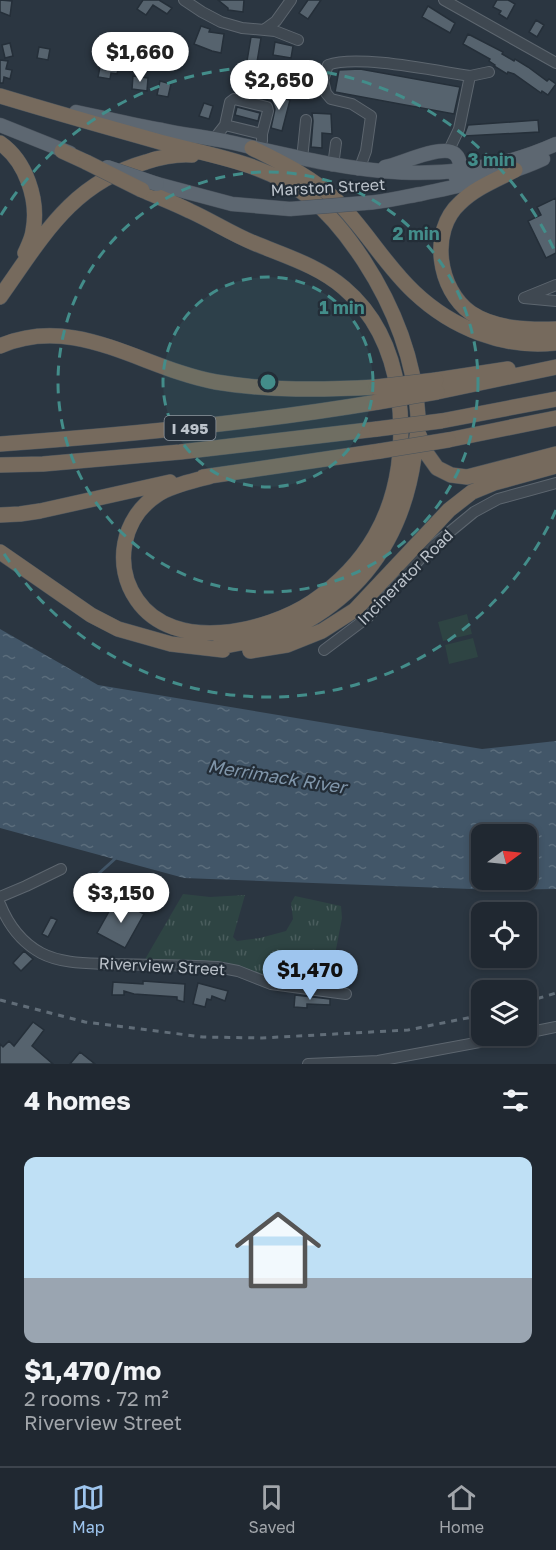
<!DOCTYPE html>
<meta charset="utf-8">
<style>
:root{--surface:#202831;--page:#2d343d;--text:#f1f3f6;--muted:#a2a6ab;--line:#3d444d;--accent:#9ec5ee}
body{margin:0;font-family:"Golos Text",sans-serif;background:var(--page);color:var(--text);height:100vh;display:flex;flex-direction:column;font-size:22px;white-space:nowrap}
*{box-sizing:border-box;margin:0}
p{font-size:20px;color:var(--muted)}
.icon{flex:none;width:33px;height:33px;fill:none;stroke:currentColor;stroke-width:2;stroke-linecap:round;stroke-linejoin:round}
.map{position:relative;height:1064px;overflow:hidden}
.details{display:flex;flex-direction:column;background:var(--surface);flex:1}
.details>*{flex:none}
.needle{width:39px;rotate:75deg}
.buttons{position:absolute;left:471px;top:824px;display:grid;gap:12px}
.buttons a{display:grid;place-items:center;width:66px;height:66px;border-radius:12px;background:var(--surface);box-shadow:0 3px 9px #0003,0 0 0 2px var(--line);font-size:30px}
.price{position:absolute;translate:-50% -51px;padding:0 14px;border-radius:21px;background:#fff;color:#222;font-size:20px;line-height:39px;filter:drop-shadow(0 2px 3px #0008)}
.price::after{content:'';position:absolute;left:50%;top:36px;width:18px;height:14px;margin-left:-9px;background:inherit;clip-path:polygon(0 0,100% 0,50% 100%)}
.price.on{background:var(--accent);color:#111}
ul{padding:0;list-style:none}
li{display:grid;align-content:center;gap:12px;height:318px;padding:0 24px}
li span{display:grid;place-items:center;height:186px;border-radius:12px;color:#555}
li>.icon{margin-inline-start:auto}
span .icon{width:108px;height:108px;fill:#fffc;stroke-width:1}
li b{font-size:26px}
h2{display:flex;justify-content:space-between;align-items:center;height:72px;padding:0 24px;font-size:26px}
.tab-bar{display:flex;justify-content:space-around;align-items:center;height:84px;border-top:2px solid var(--line);background:var(--surface);font-size:16px;color:var(--muted)}
.tab-bar a{display:grid;justify-items:center;gap:3px}
.tab-bar .on{color:var(--accent)}
.map>svg:first-child{display:block}
.green{fill:#2e4443}
.park{fill:url(#park-tufts)}
.water{fill:url(#water-ripples);fill-rule:evenodd}
.lines{fill:none;stroke-linecap:round;stroke-linejoin:round}
.stream{stroke:#425668;stroke-width:3}
.building{fill:#56636e;stroke:#252f39;stroke-width:1.5}
.minor-casing{stroke:#5d666f;stroke-width:12}
.major-casing{stroke:#48515b;stroke-width:15}
.highway-casing{stroke:#49535c;stroke-width:16}
.minor{stroke:#3f4851;stroke-width:10}
.major{stroke:#5d6771;stroke-width:14}
.highway{stroke:#766a5d;stroke-width:15}
.rail{stroke:#616d78;stroke-width:3;stroke-dasharray:6 6;stroke-linecap:butt}
.major-bridge-casing{stroke:#48515b;stroke-width:15;stroke-linecap:butt}
.highway-bridge-casing{stroke:#49535c;stroke-width:16;stroke-linecap:butt}
.major-bridge{stroke:#5d6771;stroke-width:14}
.highway-bridge{stroke:#766a5d;stroke-width:15}
.ring{fill:none;stroke:#438d8a;stroke-width:3;stroke-dasharray:10 8}
.labels{text-anchor:middle;dominant-baseline:central;stroke-width:4.5;stroke-linejoin:round;paint-order:stroke}
.shield{fill:#232d37;stroke:#8e969f;stroke-width:1.5}
.shield-label{font-size:15px;font-weight:bold;fill:#bcc3cb}
.street-label{font-size:16px;fill:#bcc3cb;stroke:#232d37}
.water-label{font-size:18px;font-style:italic;fill:#8096aa;stroke:#232d37}
.centre{fill:#438d8a;stroke:#232d37;stroke-width:3}
.ring-label{font-size:18px;text-anchor:middle;font-weight:bold;fill:#438d8a;stroke:#232d37;stroke-width:4.5;stroke-linejoin:round;paint-order:stroke}
</style>
<div class="map">
<svg width="556" height="1064" viewBox="0 0 556 1064">
<defs>
<pattern id="park-tufts" width="24" height="20" patternUnits="userSpaceOnUse" patternTransform="scale(1.5)"><rect width="24" height="20" fill="#2e4443"/><path d="M3 7l-1-3M5 7V3M7 7l1-3M15 17l-1-3M17 17v-4M19 17l1-3" fill="none" stroke="#4a5d5d"/></pattern>
<pattern id="water-ripples" width="26" height="14" patternUnits="userSpaceOnUse" patternTransform="scale(1.5)"><rect width="26" height="14" fill="#425668"/><path d="M2 4q2-2 4 0t4 0M15 11q2-2 4 0t4 0" fill="none" stroke="#5b6d7c"/></pattern>
</defs>
<rect width="100%" height="100%" fill="#2b3641"/>
<path class="green" d="M 467,614 L 472,634 L 443,641 L 438,622 Z
M 473,638 L 478,657 L 449,664 L 445,645 Z"/>
<path class="park" d="M 183,894 L 210,897 L 245,895 L 233,937 L 237,941 L 260,938 L 286,931 L 293,919 L 291,903 L 295,896 L 341,906 L 342,918 L 334,960 L 329,971 L 317,981 L 308,982 L 271,979 L 225,962 L 144,961 Z"/>
<path class="water" d="M 0,629 L 98,685 L 482,749 L 556,741 L 556,889 L 497,890 L 184,878 L 0,828 ZM 482,834 L 526,834 L 526,879 L 482,879 Z"/>
<g class="lines">
<path class="stream" d="M 96,876 L 117,857"/>
</g>
<path class="building" d="M 0,0 L 12,1 L 10,16 L 0,12 Z
M 143,0 L 159,0 L 172,8 L 167,14 L 153,5 L 146,15 L 137,9 Z
M 218,0 L 244,0 L 243,12 L 228,10 L 228,8 Z
M 308,0 L 321,0 L 308,19 L 299,13 Z
M 497,0 L 508,0 L 515,4 L 507,19 L 499,14 L 501,11 L 493,7 Z
M 428,6 L 455,23 L 450,33 L 422,17 Z
M 536,20 L 544,25 L 537,37 L 529,32 Z
M 201,26 L 210,29 L 209,32 L 224,34 L 221,53 L 212,51 L 194,44 Z
M 468,34 L 503,52 L 502,54 L 514,61 L 515,59 L 528,67 L 547,81 L 549,79 L 556,84 L 548,95 L 542,91 L 541,93 L 514,74 L 508,72 L 507,74 L 494,66 L 495,65 L 489,61 L 490,59 L 463,44 Z
M 251,37 L 261,38 L 257,62 L 247,61 Z
M 275,42 L 293,46 L 291,58 L 273,55 Z
M 10,43 L 13,56 L 5,58 L 2,45 Z
M 39,47 L 50,49 L 48,60 L 37,58 Z
M 0,60 L 8,61 L 6,69 L 12,70 L 10,79 L 4,77 L 3,83 L 0,83 Z
M 106,64 L 119,66 L 117,74 L 111,73 L 110,79 L 98,77 L 100,67 L 105,68 Z
M 360,69 L 460,87 L 454,114 L 335,92 L 339,70 Z
M 133,76 L 148,78 L 147,91 L 132,89 Z
M 160,81 L 171,84 L 168,97 L 157,95 Z
M 270,95 L 290,100 L 282,131 L 271,128 L 275,109 L 272,101 L 264,99 L 265,96 Z
M 204,103 L 213,106 L 209,119 L 199,116 Z
M 237,107 L 260,113 L 258,121 L 235,115 Z
M 312,113 L 331,114 L 332,134 L 322,133 L 322,148 L 311,147 L 313,121 Z
M 538,120 L 539,132 L 464,136 L 468,125 Z
M 556,198 L 556,253 L 546,258 L 528,221 L 541,215 L 537,207 Z
M 116,899 L 144,914 L 125,948 L 97,933 Z
M 51,917 L 57,920 L 48,937 L 42,934 Z
M 24,951 L 33,959 L 21,971 L 13,963 Z
M 143,981 L 185,984 L 184,1002 L 177,1000 L 177,997 L 134,994 L 124,991 L 124,995 L 112,995 L 113,982 L 143,984 Z
M 198,983 L 228,991 L 225,1001 L 212,996 L 211,1000 L 207,999 L 205,1007 L 193,1004 Z
M 295,995 L 330,999 L 330,1005 L 307,1004 L 307,1008 L 294,1007 Z
M 33,1022 L 44,1030 L 32,1046 L 53,1064 L 0,1064 L 0,1044 L 3,1047 L 9,1041 L 14,1046 Z
M 80,1052 L 95,1064 L 70,1064 Z"/>
<g class="lines">
<defs>
<path id="minor" d="M 184,0 L 202,12 L 221,22 L 242,28 L 275,31 L 298,40
M 444,0 L 556,63
M 265,29 L 276,21 L 291,0
M 470,76 L 489,72
M 225,125 L 230,102 L 234,99 L 267,107 L 268,111 L 262,134
M 214,139 L 225,125 L 262,134 L 262,141
M 302,159 L 306,120
M 333,166 L 336,143
M 359,170 L 366,151 L 371,116 L 352,104 L 331,99 L 326,93 L 323,80 L 328,65 C 357,54 436,71 470,76 L 459,129 L 449,150
M 556,285 L 524,298 L 556,301
M 324,650 L 368,617 L 429,549 L 474,512 L 498,499 L 556,483
M 0,897 L 26,886 L 61,869
M 0,904 C 8,924 21,942 41,953 C 62,964 88,963 110,964 C 146,965 182,965 217,967 L 238,971 L 271,984 L 346,994
M 526,1033 L 556,1027
M 308,1064 L 378,1061 L 518,1035"/>
<path id="major" d="M 76,112 C 105,118 133,125 162,130 C 184,135 207,137 229,142 C 344,168 442,195 556,144
M 0,125 L 70,153
M 385,167 C 401,164 443,143 455,154 C 460,158 460,165 461,171 L 456,178
M 157,184 L 232,204 L 290,209
M 365,203 C 384,202 402,197 421,194 C 462,185 504,177 543,159"/>
<path id="highway" d="M 0,96 C 53,112 106,127 160,142 C 212,156 267,163 310,198 C 331,215 349,238 364,261 C 394,307 415,361 418,416 C 419,430 416,444 414,457 C 404,528 371,584 307,621 C 279,638 247,641 215,648
M 0,143 C 26,161 39,200 33,231 C 32,239 28,246 25,253
M 252,148 C 282,163 312,177 337,201 C 365,229 385,265 414,292 C 452,328 504,349 556,343
M 62,151 L 86,162
M 515,170 C 496,180 475,188 460,203 C 429,231 438,290 471,313 C 495,329 528,330 556,329
M 142,190 C 158,197 174,203 190,211 C 212,221 232,234 254,243 C 285,256 319,266 344,288 C 376,315 392,352 398,392 C 405,441 400,493 375,536 C 360,562 337,585 312,602 C 267,632 174,654 137,600 C 113,566 122,518 157,495 C 172,485 194,481 211,476
M 0,297 C 42,238 71,183 146,162 C 161,157 177,154 192,155
M 0,346 C 76,313 143,369 216,382 C 270,391 322,390 376,387
M 436,380 L 508,369
M 437,392 L 556,367
M 441,421 L 556,399
M 419,435 L 427,454 L 437,468 L 451,475 L 467,477 L 556,454
M 448,440 L 556,418
M 0,444 C 127,435 253,423 378,402
M 0,465 L 43,464 L 180,452 L 377,429
M 203,477 L 380,451
M 0,515 L 20,514 L 40,511 L 170,482
M 0,552 L 91,615 L 118,629 L 171,644 L 223,650
M 250,651 L 287,645 L 322,631 L 355,610 L 449,510 L 472,492 L 494,483 L 556,466"/>
</defs>
<use href="#minor" class="minor-casing"/>
<use href="#major" class="major-casing"/>
<use href="#highway" class="highway-casing"/>
<use href="#minor" class="minor"/>
<use href="#major" class="major"/>
<use href="#highway" class="highway"/>
<path class="rail" d="M 0,1000 L 85,1022 L 203,1037 L 262,1038 L 408,1030 L 482,1015
M 526,1002 L 556,993"/>
<defs>
<path id="major-bridge" d="M 107,167 L 157,184
M 290,209 L 365,203"/>
<path id="highway-bridge" d="M 86,162 L 142,190
M 376,387 L 436,380
M 378,402 L 437,392
M 377,429 L 441,421
M 380,451 L 448,440"/>
</defs>
<use href="#major-bridge" class="major-bridge-casing"/>
<use href="#highway-bridge" class="highway-bridge-casing"/>
<use href="#major-bridge" class="major-bridge"/>
<use href="#highway-bridge" class="highway-bridge"/>
</g>
<circle cx="268" cy="382" r="105" fill="#438d8a" fill-opacity=".12"/>
<g class="ring">
<circle cx="268" cy="382" r="105"/>
<circle cx="268" cy="382" r="210"/>
<path d="M556 510A315 315 0 0 1 1 549M1 215A315 315 0 0 1 556 254"/>
</g>
<g class="labels">
<rect class="shield" x="164.5" y="416" width="51" height="24" rx="4.5"/>
<g class="shield-label">
<text x="190" y="428">I 495</text>
</g>
<g class="street-label">
<text transform="translate(328 187) rotate(-3)">Marston Street</text>
<text transform="translate(405 577) rotate(-45)">Incinerator Road</text>
<text transform="translate(162 966) rotate(3)">Riverview Street</text>
</g>
<g class="water-label">
<text transform="translate(277 776) rotate(9)">Merrimack River</text>
</g>
</g>
<circle cx="268" cy="382" r="9" class="centre"/>
<g class="ring-label">
<text x="491" y="166">3 min</text>
<text x="416" y="240">2 min</text>
<text x="342" y="314">1 min</text>
</g>
</svg>
<div class="buttons">
<a><svg class="needle" viewBox="-14 -14 28 28"><path d="M0-13l5 13h-10z" fill="#e53935"/><path d="M0 13l5-13h-10z" fill="#a2a6ab"/></svg></a>
<a><svg class="icon" aria-label="locate" viewBox="0 0 24 24"><circle cx="12" cy="12" r="6"/><path d="M12 2v4M12 18v4M2 12h4M18 12h4"/></svg></a>
<a><svg class="icon" aria-label="layers" viewBox="0 0 24 24"><path d="M12 4l9 5-9 5-9-5zM3 14l9 5 9-5"/></svg></a>
</div>
<b class="price" style="left:140px;top:83px">$1,660</b>
<b class="price" style="left:279px;top:111px">$2,650</b>
<b class="price" style="left:121px;top:924px">$3,150</b>
<b class="price on" style="left:310px;top:1001px">$1,470</b>
</div>
<section class="details">
<h2>4 homes<svg class="icon" aria-label="filters" viewBox="0 0 24 24"><path d="M4 7h16M4 17h16"/><circle cx="9" cy="7" r="2"/><circle cx="15" cy="17" r="2"/></svg></h2>
<ul>
<li><span style="background:linear-gradient(#bfe0f5 65%,#9aa5b1 0)"><svg class="icon" aria-label="home" viewBox="0 0 24 24"><path d="M3 11l9-7 9 7M6 9v11h12V9"/></svg></span><div><b>$1,470/mo</b><p>2 rooms · 72 m²</p><p>Riverview Street</p></div></li>
</ul>
</section>
<nav class="tab-bar">
<a class="on"><svg class="icon" aria-label="map" viewBox="0 0 24 24"><path d="M3 6l6-2 6 2 6-2v14l-6 2-6-2-6 2zM9 4v14M15 6v14"/></svg>Map</a>
<a><svg class="icon" aria-label="saved" viewBox="0 0 24 24"><path d="M7 4h10v16l-5-4-5 4z"/></svg>Saved</a>
<a><svg class="icon" aria-label="home" viewBox="0 0 24 24"><path d="M3 11l9-7 9 7M6 9v11h12V9"/></svg>Home</a>
</nav>
